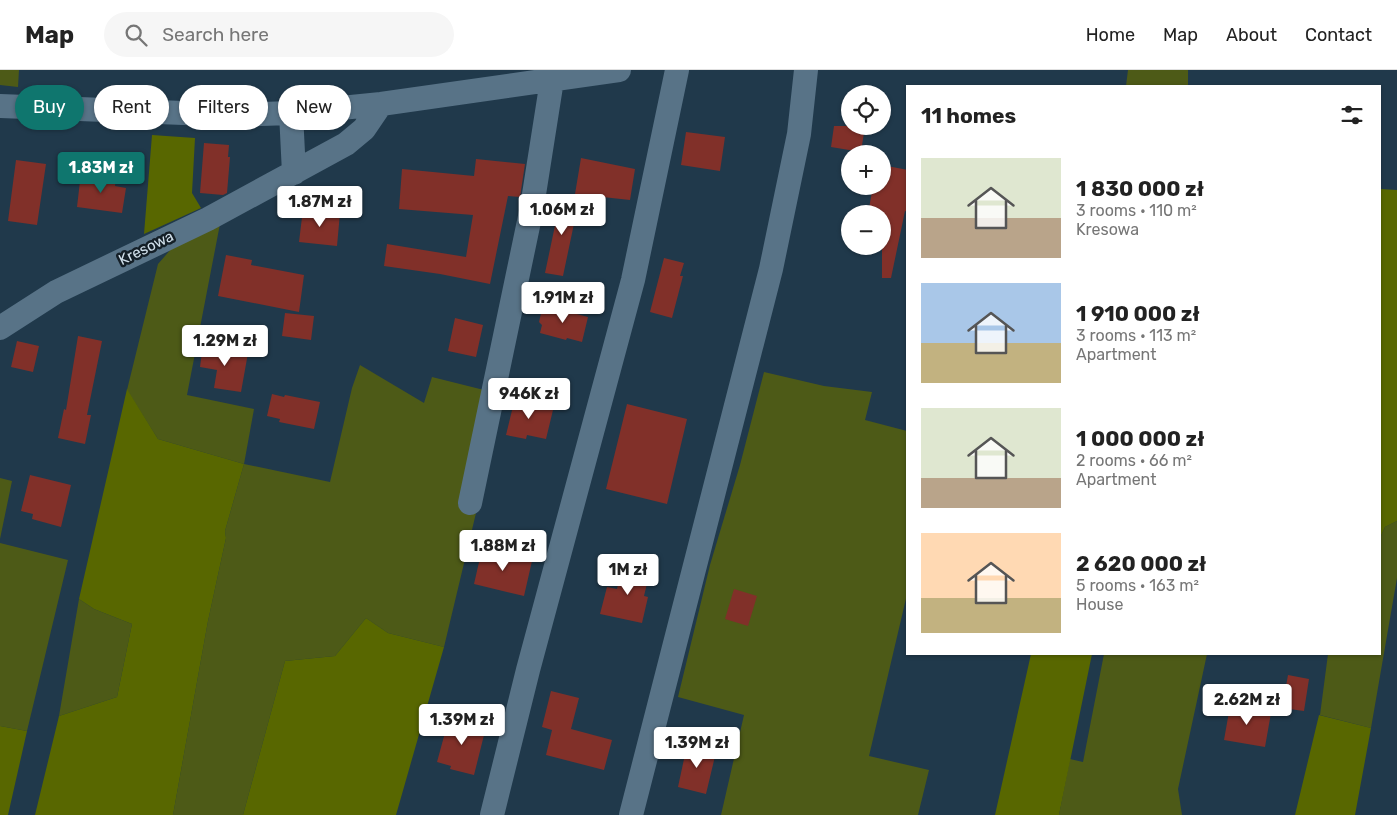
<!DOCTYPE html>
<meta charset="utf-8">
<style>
:root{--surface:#fff;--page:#f6f6f6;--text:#222;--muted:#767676;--line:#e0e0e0;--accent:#0f766e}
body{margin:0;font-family:Rubik,sans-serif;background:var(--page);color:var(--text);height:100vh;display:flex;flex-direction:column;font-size:19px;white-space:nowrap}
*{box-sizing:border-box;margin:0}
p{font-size:16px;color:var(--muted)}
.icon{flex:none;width:28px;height:28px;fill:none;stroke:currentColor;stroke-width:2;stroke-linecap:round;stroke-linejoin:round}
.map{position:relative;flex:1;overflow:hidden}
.details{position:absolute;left:906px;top:15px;width:475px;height:570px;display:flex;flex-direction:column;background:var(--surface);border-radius:0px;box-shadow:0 1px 4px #0004}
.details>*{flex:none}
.guide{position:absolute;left:15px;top:15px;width:475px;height:45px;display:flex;gap:10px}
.fabs{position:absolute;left:841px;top:15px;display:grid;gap:10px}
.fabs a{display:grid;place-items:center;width:50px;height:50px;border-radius:50%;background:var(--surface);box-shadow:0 1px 4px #0004;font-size:25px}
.price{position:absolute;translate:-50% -42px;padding:0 11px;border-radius:5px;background:#fff;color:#222;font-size:16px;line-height:32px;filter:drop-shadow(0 1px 2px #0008)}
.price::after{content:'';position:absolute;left:50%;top:30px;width:15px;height:11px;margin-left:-8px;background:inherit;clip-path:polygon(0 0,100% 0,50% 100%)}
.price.selected{background:var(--accent);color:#fff}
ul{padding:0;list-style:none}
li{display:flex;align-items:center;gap:15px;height:125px;padding:0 15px}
li span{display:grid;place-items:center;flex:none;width:140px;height:100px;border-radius:0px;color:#555}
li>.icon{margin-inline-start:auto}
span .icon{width:60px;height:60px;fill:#fffc;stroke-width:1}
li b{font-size:21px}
h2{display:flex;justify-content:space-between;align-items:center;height:60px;padding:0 15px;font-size:21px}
.pill{padding:0 18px;border-radius:22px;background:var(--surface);box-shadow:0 1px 4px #0004;font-size:18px;line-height:45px}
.pill.selected{background:var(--accent);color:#fff}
header{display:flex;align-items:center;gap:30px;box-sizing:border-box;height:70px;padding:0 25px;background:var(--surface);border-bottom:1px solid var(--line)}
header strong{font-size:24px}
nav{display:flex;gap:28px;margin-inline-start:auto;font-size:18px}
.search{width:350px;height:45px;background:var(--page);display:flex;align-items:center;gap:12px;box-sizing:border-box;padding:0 18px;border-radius:28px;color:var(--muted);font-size:19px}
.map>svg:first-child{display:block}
.green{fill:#4d5a17}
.forest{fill:#586700}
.building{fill:#813029}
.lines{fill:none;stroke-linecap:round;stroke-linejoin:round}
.minor{stroke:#587387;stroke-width:24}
.labels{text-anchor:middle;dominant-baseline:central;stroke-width:5;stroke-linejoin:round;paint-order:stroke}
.street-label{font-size:15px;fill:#d1e0eb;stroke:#141f27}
</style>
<header>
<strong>Map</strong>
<div class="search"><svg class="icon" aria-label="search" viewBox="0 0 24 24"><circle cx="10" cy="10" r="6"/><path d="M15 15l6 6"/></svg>Search here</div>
<nav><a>Home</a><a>Map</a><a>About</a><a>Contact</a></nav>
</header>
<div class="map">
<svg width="1397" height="745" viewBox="0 0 1397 745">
<rect width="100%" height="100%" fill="#20394b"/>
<path class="green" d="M 0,0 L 19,0 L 18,17 L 0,15 Z
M 1128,0 L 1188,0 L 1188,16 L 1126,16 Z
M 220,154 L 187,325 L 254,339 L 244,394 L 330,412 L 352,318 L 360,295 L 424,333 L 432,307 L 484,320 L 476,443 L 444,577 L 388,563 L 366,548 L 335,586 L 285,591 L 243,745 L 173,745 L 208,551 L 226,468 L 225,461 L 244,394 L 158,369 L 127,320 L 158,194 L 172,178 Z
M 764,302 L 824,316 L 872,322 L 865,350 L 907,361 L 908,520 L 869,686 L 929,700 L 918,745 L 721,745 L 744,645 L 678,627 L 710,495 L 740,395 Z
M 0,408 L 12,411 L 0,469 Z
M 1397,451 L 1397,508 L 1371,658 L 1320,645 L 1328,584 L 1380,584 L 1380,468 L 1385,457 Z
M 0,473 L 68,490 L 27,661 L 0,656 Z
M 79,529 L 94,539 L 132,554 L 117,627 L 59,646 Z
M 1104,584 L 1207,584 L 1178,719 L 1182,745 L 1059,745 L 1070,689 L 1083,692 Z"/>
<path class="forest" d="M 152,65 L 195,68 L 192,123 L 201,138 L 144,164 Z
M 1380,119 L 1397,120 L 1397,451 L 1385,457 L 1380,468 Z
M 127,319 L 158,369 L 244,394 L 225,461 L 226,468 L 208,551 L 173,745 L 35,745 L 59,646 L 117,627 L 132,554 L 94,539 L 79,529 Z
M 366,548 L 388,563 L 444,577 L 396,745 L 243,745 L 285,591 L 335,586 Z
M 1031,584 L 1092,584 L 1059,745 L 995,745 Z
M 1319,645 L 1371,658 L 1355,745 L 1295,745 Z
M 0,656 L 27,661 L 8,745 L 0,745 Z"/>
<path class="building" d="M 834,56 L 865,56 L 861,82 L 831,77 Z
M 686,62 L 725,67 L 720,101 L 681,95 Z
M 204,73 L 229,75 L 228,87 L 230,87 L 227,123 L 223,125 L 200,123 Z
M 581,88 L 635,99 L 630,130 L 575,124 Z
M 476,89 L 525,94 L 520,127 L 508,126 L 490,214 L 440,204 L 384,196 L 387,174 L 466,187 L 473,145 L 399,139 L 402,99 L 474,106 Z
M 16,90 L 46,94 L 37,155 L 8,151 Z
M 882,95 L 908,100 L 908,142 L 905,141 L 891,208 L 882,208 L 882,144 L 868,144 L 873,116 L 882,116 Z
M 89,103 L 116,108 L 115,116 L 126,118 L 122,143 L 77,137 L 80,111 L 88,112 Z
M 561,127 L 579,130 L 563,206 L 545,203 Z
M 303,139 L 340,143 L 337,176 L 299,172 Z
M 226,185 L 252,190 L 251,195 L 304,205 L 299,242 L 218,226 Z
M 664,188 L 684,193 L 680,206 L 683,206 L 672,248 L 650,242 Z
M 543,235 L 588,247 L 582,272 L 567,268 L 566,270 L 540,263 L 542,255 L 539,252 Z
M 285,243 L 314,246 L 311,270 L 282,266 Z
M 455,248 L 483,255 L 476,287 L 448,281 Z
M 78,266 L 102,271 L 87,345 L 91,345 L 85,374 L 58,368 L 64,339 L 66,340 Z
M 17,271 L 39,276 L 33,302 L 11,297 Z
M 203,275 L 248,283 L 241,322 L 214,318 L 217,300 L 200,297 Z
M 272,324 L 284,327 L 285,325 L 320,332 L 314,359 L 279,352 L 280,349 L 267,346 Z
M 515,328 L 534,332 L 533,335 L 553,340 L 546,369 L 527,365 L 526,369 L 506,365 Z
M 627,334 L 687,349 L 667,434 L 606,419 Z
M 30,405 L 71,415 L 61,457 L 32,449 L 33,444 L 21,441 Z
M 482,479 L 532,491 L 524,526 L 474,514 Z
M 623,495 L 650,501 L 644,526 L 648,527 L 642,553 L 600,544 L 607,517 L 617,519 Z
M 734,519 L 757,526 L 748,556 L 725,549 Z
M 1288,605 L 1309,609 L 1304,641 L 1282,638 Z
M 551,621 L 579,628 L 571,659 L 612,670 L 604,700 L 546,685 L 552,660 L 542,657 Z
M 1230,636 L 1271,643 L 1265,677 L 1224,670 Z
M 449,648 L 486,657 L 474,705 L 450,699 L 451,696 L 437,692 Z
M 687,675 L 716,682 L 706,724 L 678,717 Z"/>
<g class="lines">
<path class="minor" d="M 0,36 L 236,45 L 291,43 L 381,34 L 619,0
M 291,43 L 294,103
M 0,258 L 56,222 L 208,149 L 346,74 L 364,59 L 381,34
M 470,433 L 532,137 L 552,10
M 492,745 L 528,600 L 633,210 L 677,0
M 631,745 L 771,199 L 799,64 L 806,0"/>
</g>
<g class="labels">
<g class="street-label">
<text transform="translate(146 178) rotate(-26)">Kresowa</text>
</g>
</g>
</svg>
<div class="fabs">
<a><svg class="icon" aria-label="locate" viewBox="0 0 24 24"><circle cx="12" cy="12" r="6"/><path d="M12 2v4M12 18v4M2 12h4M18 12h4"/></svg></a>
<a>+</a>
<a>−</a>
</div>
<b class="price selected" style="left:101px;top:124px">1.83M zł</b>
<b class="price" style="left:320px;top:158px">1.87M zł</b>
<b class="price" style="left:562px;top:166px">1.06M zł</b>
<b class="price" style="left:563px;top:254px">1.91M zł</b>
<b class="price" style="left:225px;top:297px">1.29M zł</b>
<b class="price" style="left:529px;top:350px">946K zł</b>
<b class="price" style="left:503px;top:502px">1.88M zł</b>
<b class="price" style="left:628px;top:526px">1M zł</b>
<b class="price" style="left:1247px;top:656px">2.62M zł</b>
<b class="price" style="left:462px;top:676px">1.39M zł</b>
<b class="price" style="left:697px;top:699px">1.39M zł</b>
<div class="guide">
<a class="pill selected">Buy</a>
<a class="pill">Rent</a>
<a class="pill">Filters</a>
<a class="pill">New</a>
</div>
<section class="details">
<h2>11 homes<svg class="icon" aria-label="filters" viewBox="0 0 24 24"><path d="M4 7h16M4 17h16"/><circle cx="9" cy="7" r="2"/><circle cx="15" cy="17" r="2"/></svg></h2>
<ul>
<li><span style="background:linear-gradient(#dfe7d0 60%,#b9a48a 0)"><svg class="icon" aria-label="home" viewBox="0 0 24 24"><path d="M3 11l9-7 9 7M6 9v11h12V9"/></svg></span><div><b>1 830 000 zł</b><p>3 rooms · 110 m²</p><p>Kresowa</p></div></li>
<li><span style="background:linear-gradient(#a9c7e8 60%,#c2b280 0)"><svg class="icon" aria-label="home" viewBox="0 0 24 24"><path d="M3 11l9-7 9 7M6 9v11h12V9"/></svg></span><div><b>1 910 000 zł</b><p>3 rooms · 113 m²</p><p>Apartment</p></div></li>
<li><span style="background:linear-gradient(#dfe7d0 70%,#b9a48a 0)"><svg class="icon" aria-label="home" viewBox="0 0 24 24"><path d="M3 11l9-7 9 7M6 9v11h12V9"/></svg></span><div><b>1 000 000 zł</b><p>2 rooms · 66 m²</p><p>Apartment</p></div></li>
<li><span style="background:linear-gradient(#ffd9b3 65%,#c2b280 0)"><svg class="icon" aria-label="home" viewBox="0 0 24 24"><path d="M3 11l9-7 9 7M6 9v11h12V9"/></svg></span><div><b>2 620 000 zł</b><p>5 rooms · 163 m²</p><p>House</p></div></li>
</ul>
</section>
</div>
